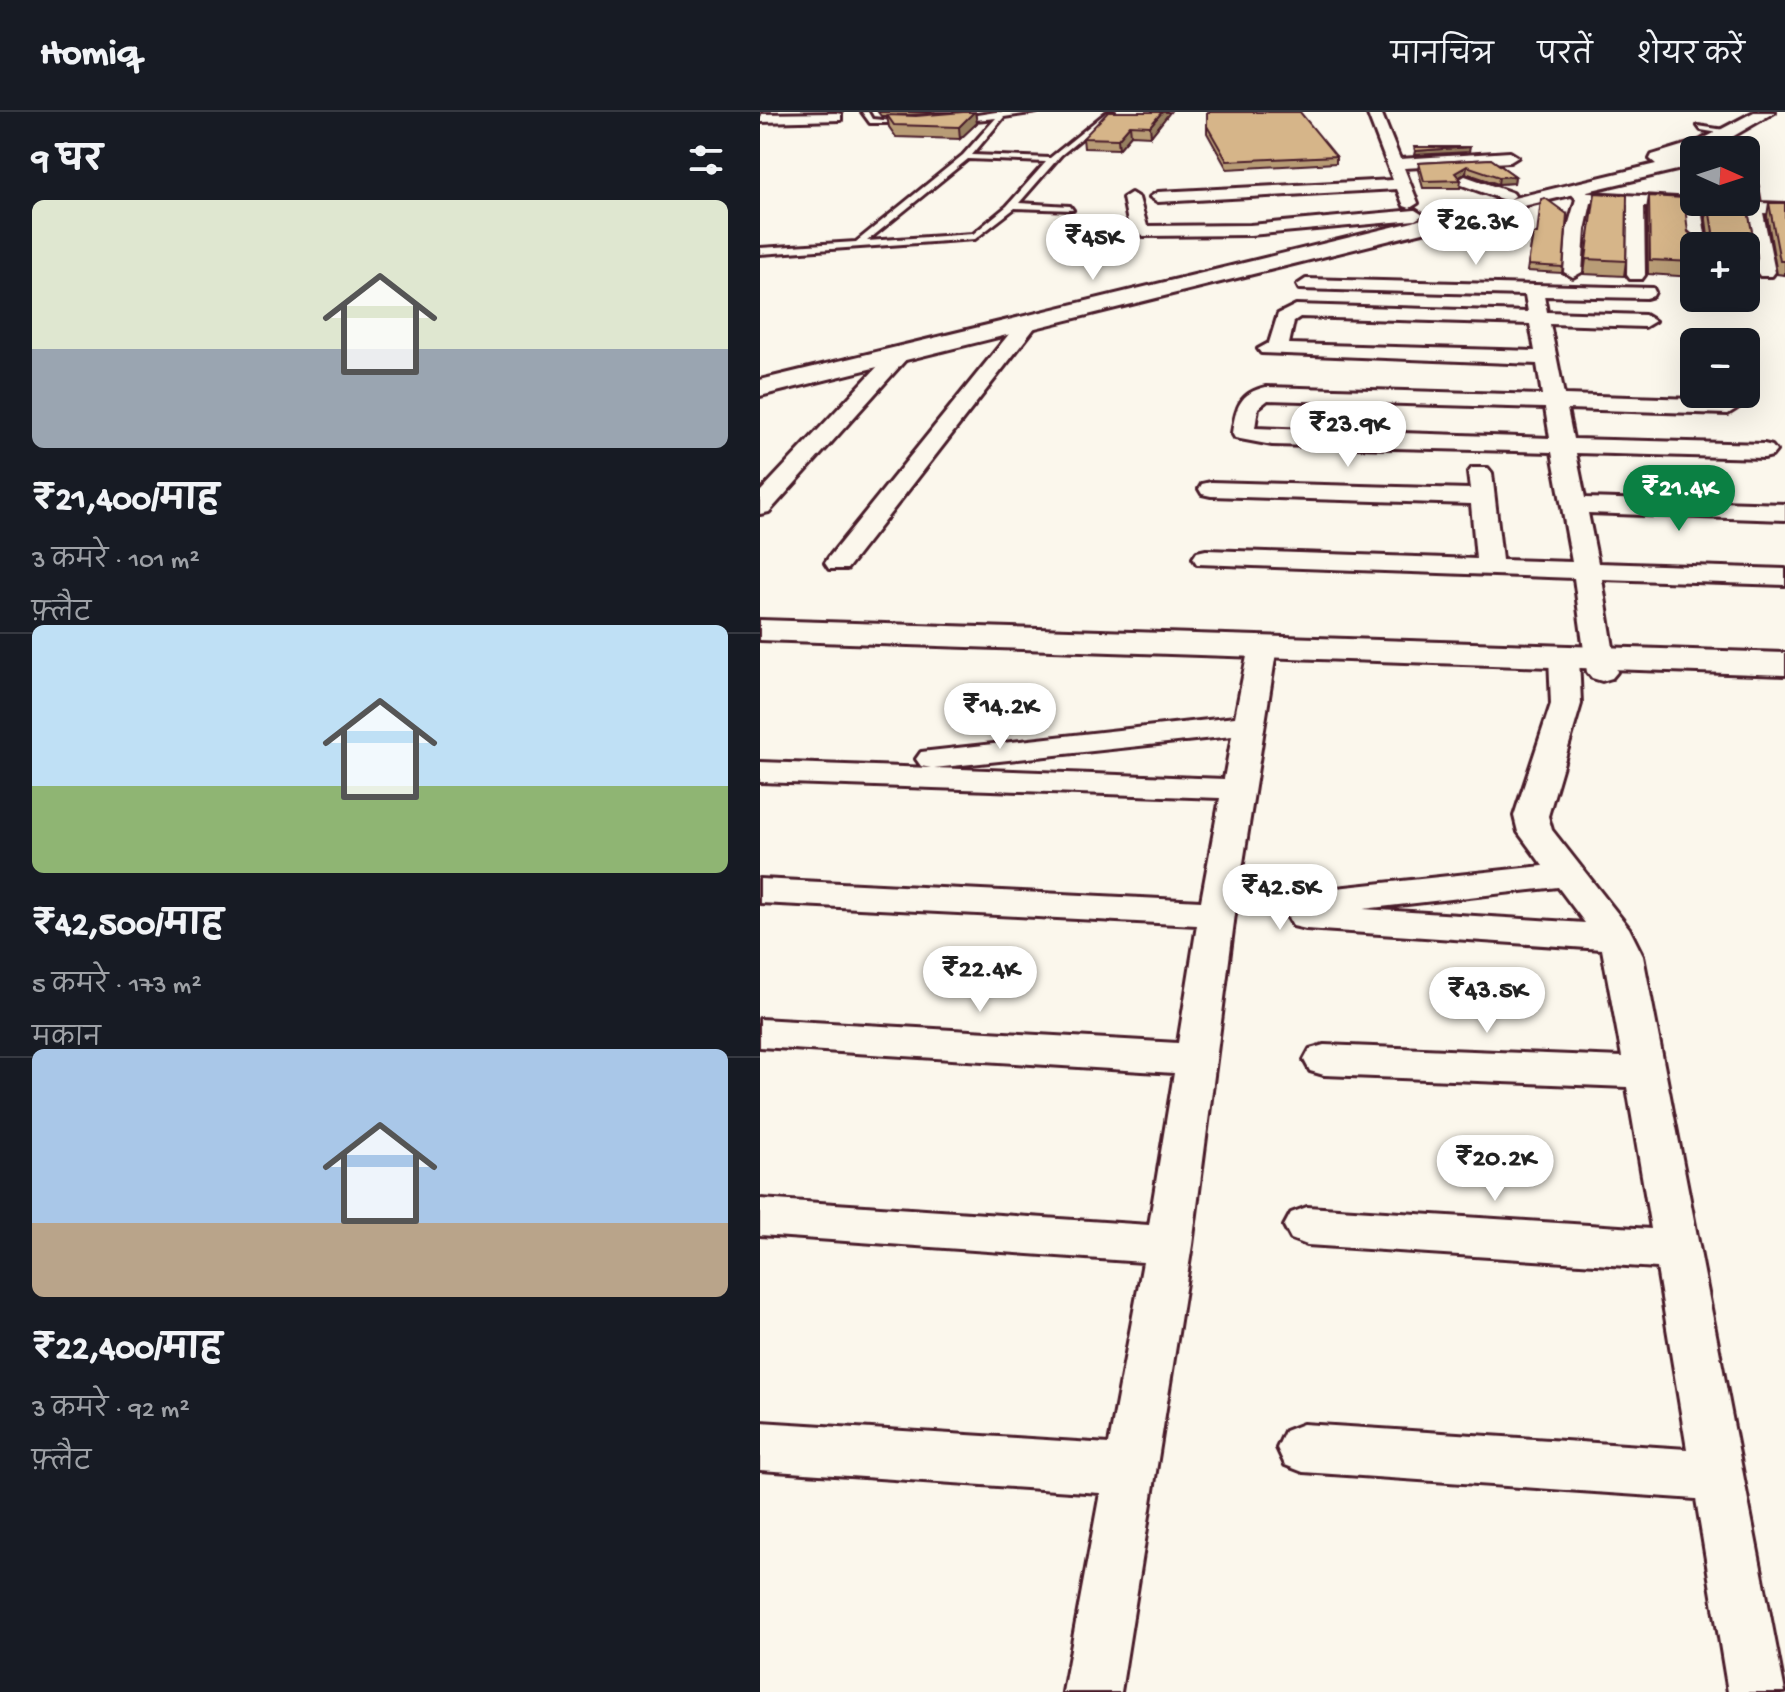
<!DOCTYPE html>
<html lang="hi">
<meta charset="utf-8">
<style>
:root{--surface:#171b24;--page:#20242c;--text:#f1f3f6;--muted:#9ea1a6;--line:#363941;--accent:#0b8043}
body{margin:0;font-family:"Gochi Hand","Playpen Sans Deva",sans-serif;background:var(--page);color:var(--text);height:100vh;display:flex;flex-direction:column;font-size:30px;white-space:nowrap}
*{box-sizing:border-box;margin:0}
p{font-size:26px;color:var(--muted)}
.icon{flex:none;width:44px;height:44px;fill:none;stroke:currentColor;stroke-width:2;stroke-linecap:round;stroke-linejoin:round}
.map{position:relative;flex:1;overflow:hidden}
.sheet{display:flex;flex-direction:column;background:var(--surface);width:760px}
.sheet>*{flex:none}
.needle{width:52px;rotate:93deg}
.controls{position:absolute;left:920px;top:24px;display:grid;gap:16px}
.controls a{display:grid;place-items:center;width:80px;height:80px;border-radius:12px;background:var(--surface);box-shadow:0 8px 32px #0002;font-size:40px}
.price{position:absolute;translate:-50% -68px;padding:0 18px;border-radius:28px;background:#fff;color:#222;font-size:26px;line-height:52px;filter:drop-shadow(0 2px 4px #0008)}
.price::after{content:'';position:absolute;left:50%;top:48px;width:24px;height:18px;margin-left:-12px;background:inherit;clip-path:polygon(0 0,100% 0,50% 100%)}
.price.active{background:var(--accent);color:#fff}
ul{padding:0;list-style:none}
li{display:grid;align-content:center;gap:16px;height:424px;padding:0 32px}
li+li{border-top:2px solid var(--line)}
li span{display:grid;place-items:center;height:248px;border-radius:12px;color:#555}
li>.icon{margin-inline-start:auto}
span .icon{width:144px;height:144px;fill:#fffc;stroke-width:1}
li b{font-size:34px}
h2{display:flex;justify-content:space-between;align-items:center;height:96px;padding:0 32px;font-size:34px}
header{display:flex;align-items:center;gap:48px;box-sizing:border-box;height:112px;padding:0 40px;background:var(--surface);border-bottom:2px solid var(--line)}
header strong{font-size:38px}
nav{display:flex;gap:44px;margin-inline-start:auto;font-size:28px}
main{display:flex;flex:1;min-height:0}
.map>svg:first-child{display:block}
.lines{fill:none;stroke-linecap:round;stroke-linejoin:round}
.lane-casing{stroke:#4a1f2b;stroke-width:6}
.street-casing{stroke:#4a1f2b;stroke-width:6}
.secondary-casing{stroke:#4a1f2b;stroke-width:6}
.lane{fill:#fbf7ec;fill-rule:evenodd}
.street{fill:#fbf7ec;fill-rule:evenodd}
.secondary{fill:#fbf7ec;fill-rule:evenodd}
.wall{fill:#b89c76;stroke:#4a1f2b;stroke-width:2;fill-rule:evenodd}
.shaded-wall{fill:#967f60;stroke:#4a1f2b;stroke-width:2}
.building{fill:#d6b589;stroke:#4a1f2b;stroke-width:2}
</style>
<header>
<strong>Homiq</strong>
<nav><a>मानचित्र</a><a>परतें</a><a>शेयर करें</a></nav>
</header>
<main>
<section class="sheet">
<h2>9 घर<svg class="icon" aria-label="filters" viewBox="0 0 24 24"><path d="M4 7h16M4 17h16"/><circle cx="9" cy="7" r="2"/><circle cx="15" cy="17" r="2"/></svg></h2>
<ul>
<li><span style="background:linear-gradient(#dfe7d0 60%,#9aa5b1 0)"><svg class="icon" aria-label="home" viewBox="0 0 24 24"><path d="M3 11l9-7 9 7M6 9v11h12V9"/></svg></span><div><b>₹21,400/माह</b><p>3 कमरे · 101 m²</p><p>फ़्लैट</p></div></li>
<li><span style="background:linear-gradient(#bfe0f5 65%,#8fb573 0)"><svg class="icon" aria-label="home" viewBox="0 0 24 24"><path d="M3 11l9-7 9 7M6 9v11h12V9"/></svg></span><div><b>₹42,500/माह</b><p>5 कमरे · 173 m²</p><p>मकान</p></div></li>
<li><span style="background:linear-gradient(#a9c7e8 70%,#b9a48a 0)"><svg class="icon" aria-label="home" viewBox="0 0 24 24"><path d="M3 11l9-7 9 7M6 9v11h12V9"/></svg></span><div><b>₹22,400/माह</b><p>3 कमरे · 92 m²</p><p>फ़्लैट</p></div></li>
</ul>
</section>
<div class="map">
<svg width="1025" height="1580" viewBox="0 0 1025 1580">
<rect width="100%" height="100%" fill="#fbf7ec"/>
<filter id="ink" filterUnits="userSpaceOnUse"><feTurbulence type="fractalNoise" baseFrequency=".0125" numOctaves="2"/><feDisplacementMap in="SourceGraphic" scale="16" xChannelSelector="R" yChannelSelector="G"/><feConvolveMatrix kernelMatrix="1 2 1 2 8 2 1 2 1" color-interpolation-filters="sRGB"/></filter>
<g filter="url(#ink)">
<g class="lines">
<defs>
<path id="lane" d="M 102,0 L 108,0 L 112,7 L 156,11 L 110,11 Z
M 236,0 L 277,0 L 244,5 L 212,43 L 290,46 L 347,0 L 354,0 L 301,43 L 259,91 L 310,94 L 313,98 L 255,96 L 215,127 L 0,142 L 0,136 L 96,130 L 203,43 L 236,6 L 194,10 L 192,7 ZM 208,47 L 286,50 L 247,94 L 213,122 L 107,129 Z
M 938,14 L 971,19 L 975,21 L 971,23 L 941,18 Z"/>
<path id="street" d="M 607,0 L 621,0 L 640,47 L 750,40 L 758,45 L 750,50 L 644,56 L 658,91 L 650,96 L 644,94 L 637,77 L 398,90 L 390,85 L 398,80 L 633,68 Z
M 76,1 L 81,2 L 81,8 L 0,10 L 2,2 Z
M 705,64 L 753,81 L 755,84 L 747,89 L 699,72 L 697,69 Z
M 989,69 L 997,74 L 1000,91 L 1025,92 L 1025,102 L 1003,101 L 1015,160 L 1012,164 L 1000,164 L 997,160 L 986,100 L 941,97 L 947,134 L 934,134 L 934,138 L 929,134 L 924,96 L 884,94 L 885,163 L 882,167 L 870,167 L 867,163 L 868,93 L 831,91 L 825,118 L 822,160 L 813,165 L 804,160 L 807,118 L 816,87 L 807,77 L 809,74 L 821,74 L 829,81 L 934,87 L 934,90 L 986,90 L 986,70 Z
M 371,81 L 379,86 L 387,114 L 490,113 L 655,98 L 663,103 L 655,108 L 490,123 L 383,124 L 369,115 L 363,86 Z
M 546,167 L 893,176 L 895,180 L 893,184 L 886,186 L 784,184 L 787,200 L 885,203 L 895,209 L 885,215 L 790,212 L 804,283 L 968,288 L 979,295 L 968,302 L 807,297 L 813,327 L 1004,332 L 1012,334 L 1016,339 L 1012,344 L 1004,346 L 816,341 L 825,386 L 1025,392 L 1025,408 L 828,401 L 838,451 L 1025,457 L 1025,473 L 842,467 L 857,560 L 852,566 L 842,569 L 832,566 L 827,560 L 814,466 L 437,452 L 433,446 L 437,440 L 446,438 L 716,447 L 711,392 L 451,384 L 442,382 L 439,377 L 442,372 L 451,370 L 710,377 L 708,361 L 712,356 L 728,356 L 732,361 L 742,448 L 812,450 L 792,340 L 512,333 L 475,326 L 472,321 C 476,296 479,281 506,275 L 782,283 L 777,252 L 501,241 L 498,237 L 509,231 L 518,202 L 536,193 L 768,200 L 765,183 L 539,177 L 537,173 ZM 540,205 L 770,212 L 775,239 L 529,232 L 534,209 ZM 508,288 L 785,296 L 790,326 L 495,316 L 498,296 Z
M 269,204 L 279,210 L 276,214 L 87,457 L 69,457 L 65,451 L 69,445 L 262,206 Z
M 141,235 L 151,241 L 148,245 L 9,400 L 0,402 L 0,380 L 134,237 Z
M 503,525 L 513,528 L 517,534 L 475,802 L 432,1133 L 361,1580 L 303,1580 L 340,1381 L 0,1358 L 0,1310 L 349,1332 L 383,1150 L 0,1123 L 0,1087 L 389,1113 L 414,961 L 0,935 L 0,907 L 418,931 L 437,813 L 0,791 L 0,767 L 441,789 L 460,686 L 0,670 L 0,650 L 171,656 L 161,654 L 156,647 L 161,640 L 475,605 L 489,534 L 493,528 ZM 472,624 L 464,667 L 174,656 Z
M 804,535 L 814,538 L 819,544 L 821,592 L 788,704 L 792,718 L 869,816 L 883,844 L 1025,1580 L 968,1580 L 936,1387 L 543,1360 L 525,1353 L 517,1336 L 525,1319 L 543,1312 L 927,1337 L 897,1156 L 547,1133 L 531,1127 L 524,1114 L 531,1101 L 547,1095 L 891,1117 L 867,975 L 564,963 L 550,959 L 544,948 L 550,937 L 564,933 L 862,945 L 842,837 L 546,817 L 533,814 L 524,799 L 535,783 L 548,779 L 783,754 L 758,720 L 754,704 L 791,592 L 789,544 L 794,538 ZM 798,775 L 825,811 L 603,797 Z"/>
<path id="secondary" d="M 994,0 L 1015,0 L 953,36 L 934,38 L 934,42 L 927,44 L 934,42 L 934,54 L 683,113 L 667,119 L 0,284 L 0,268 L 653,110 L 679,101 L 708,97 L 896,52 L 890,47 L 892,43 L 941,28 Z
M 0,508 L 1025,541 L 1025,563 L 0,528 Z"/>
</defs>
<use href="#lane" class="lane-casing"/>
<use href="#street" class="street-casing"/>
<use href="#secondary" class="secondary-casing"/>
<use href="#lane" class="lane"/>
<use href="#street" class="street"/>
<use href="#secondary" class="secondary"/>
</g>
<path class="wall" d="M 118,0 L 215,0 L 217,11 L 200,27 L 136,25 L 129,15 L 127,4 L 121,4 ZM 200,0 L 156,4 L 137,3 L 149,3 Z
M 410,0 L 391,24 L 371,23 L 359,37 L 324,36 L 323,26 Z
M 447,0 L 576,44 L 576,51 L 467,57 L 447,21 Z
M 731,47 L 755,64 L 754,71 L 738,72 L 706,61 L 699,66 L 701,68 L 700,76 L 663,76 L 658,58 L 659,51 Z
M 835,81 L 866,149 L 864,164 L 824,162 Z
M 889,84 L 937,127 L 948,123 L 945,100 L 946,90 L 986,90 L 997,145 L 994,160 L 986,159 L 986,134 L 934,134 L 934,165 L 888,162 L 887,97 Z
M 1009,91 L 1025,91 L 1025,163 L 1017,162 L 1007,104 Z
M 807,102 L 802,161 L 767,159 L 773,122 L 777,122 Z"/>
<path class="shaded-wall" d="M 214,0 L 215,0 L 217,11 L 200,27 L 199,15 Z
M 402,0 L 410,0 L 391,24 L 390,14 Z
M 370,13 L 371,23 L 359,37 L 358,27 Z
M 710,35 L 709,40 L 654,43 L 655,39 Z
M 707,54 L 706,61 L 694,68 L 695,61 Z
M 755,64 L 754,71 L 738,72 L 739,65 Z"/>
<path class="building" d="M 203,0 L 214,0 L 199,15 L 134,13 L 127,3 L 156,4 Z
M 348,0 L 402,0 L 390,14 L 370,13 L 358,27 L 323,26 Z
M 447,0 L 540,0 L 576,44 L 467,49 L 447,14 Z
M 654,35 L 710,35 L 655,39 Z
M 731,47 L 755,64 L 739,65 L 707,54 L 695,61 L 701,68 L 664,69 L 659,51 Z
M 835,81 L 867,83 L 866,149 L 826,147 Z
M 889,84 L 924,86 L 928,120 L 937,127 L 940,123 L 950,123 L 953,120 L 948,90 L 986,89 L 997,145 L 986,145 L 986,134 L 934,134 L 934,150 L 890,148 Z
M 785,86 L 807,102 L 803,155 L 768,153 L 773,122 L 777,122 L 781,87 Z
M 1009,91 L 1025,91 L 1025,149 L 1020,149 Z"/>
</g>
</svg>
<div class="controls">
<a><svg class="needle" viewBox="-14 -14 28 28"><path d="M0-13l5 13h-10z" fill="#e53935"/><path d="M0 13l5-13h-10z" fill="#9ea1a6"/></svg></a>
<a>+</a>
<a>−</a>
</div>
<b class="price" style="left:716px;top:155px">₹26.3K</b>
<b class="price" style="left:333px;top:170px">₹45K</b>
<b class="price" style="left:588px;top:357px">₹23.9K</b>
<b class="price active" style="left:919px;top:421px">₹21.4K</b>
<b class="price" style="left:240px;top:639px">₹14.2K</b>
<b class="price" style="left:520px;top:820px">₹42.5K</b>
<b class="price" style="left:220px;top:902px">₹22.4K</b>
<b class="price" style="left:727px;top:923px">₹43.5K</b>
<b class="price" style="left:735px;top:1091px">₹20.2K</b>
</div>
</main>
